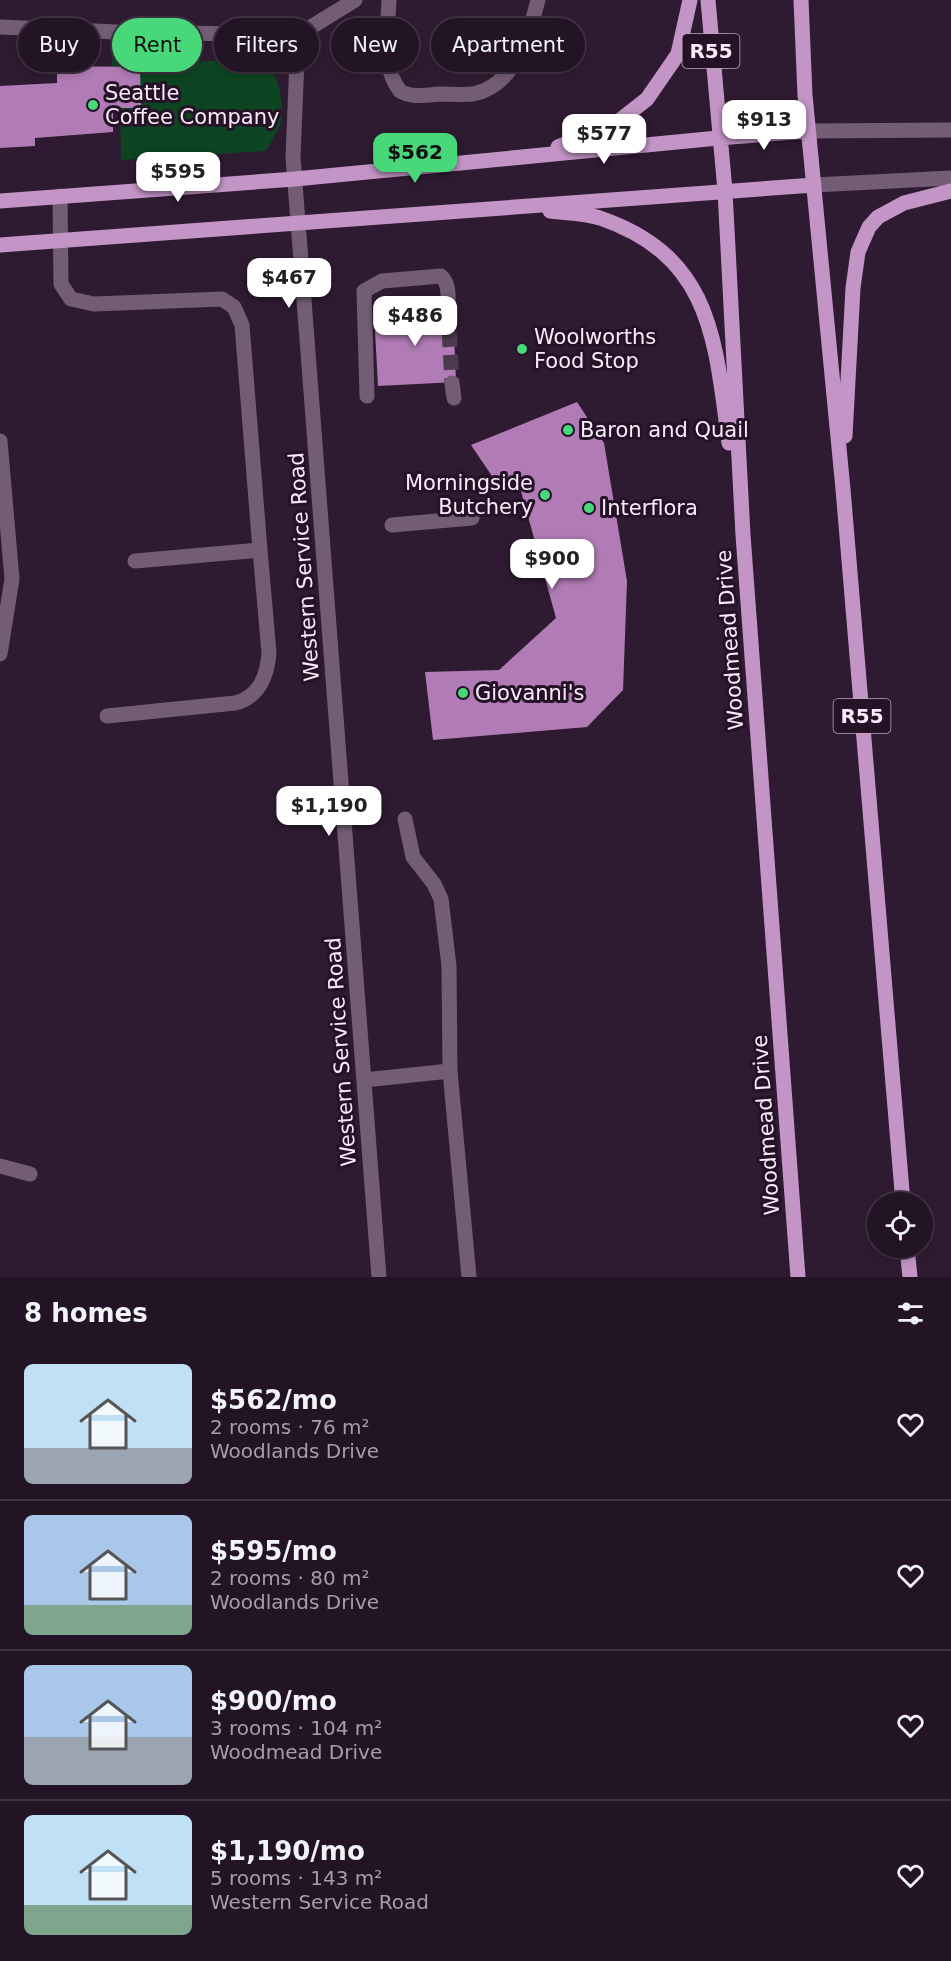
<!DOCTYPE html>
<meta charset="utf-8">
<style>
:root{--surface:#231425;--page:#2b1d2d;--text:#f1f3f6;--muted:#a39ea7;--line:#403342;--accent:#48d779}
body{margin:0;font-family:"DejaVu Sans",sans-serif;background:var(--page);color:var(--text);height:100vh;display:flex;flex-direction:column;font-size:22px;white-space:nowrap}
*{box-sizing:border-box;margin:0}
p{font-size:20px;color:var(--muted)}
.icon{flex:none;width:33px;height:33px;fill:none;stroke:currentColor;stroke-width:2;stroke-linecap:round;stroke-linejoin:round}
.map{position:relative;height:1277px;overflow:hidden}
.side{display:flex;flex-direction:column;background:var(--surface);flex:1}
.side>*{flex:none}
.top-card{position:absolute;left:18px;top:18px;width:600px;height:54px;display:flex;gap:12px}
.fabs{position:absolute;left:867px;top:1192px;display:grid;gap:12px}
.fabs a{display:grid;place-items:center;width:66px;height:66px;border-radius:50%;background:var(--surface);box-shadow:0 3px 9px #0003,0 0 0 2px var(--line);font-size:30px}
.price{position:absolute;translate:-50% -51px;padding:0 14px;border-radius:12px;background:#fff;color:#222;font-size:20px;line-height:39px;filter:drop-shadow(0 2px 3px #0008)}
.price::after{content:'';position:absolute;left:50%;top:36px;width:18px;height:14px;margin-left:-9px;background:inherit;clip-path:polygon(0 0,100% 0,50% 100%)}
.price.on{background:var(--accent);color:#111}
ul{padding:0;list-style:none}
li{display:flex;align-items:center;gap:18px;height:150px;padding:0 24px}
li+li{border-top:2px solid var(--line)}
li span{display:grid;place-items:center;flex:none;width:168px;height:120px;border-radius:9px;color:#555}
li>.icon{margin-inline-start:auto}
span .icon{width:72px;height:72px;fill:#fffc;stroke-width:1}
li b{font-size:26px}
h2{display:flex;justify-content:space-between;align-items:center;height:72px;padding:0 24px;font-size:26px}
.tag{padding:0 21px;border-radius:27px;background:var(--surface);box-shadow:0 3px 9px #0003,0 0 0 2px var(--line);font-size:21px;line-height:54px}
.tag.on{background:var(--accent);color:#111}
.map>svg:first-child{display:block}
.green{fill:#0d4421}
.building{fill:#b17cb5}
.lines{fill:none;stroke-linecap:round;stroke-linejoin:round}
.minor-tunnel{stroke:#4d3a4f;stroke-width:15;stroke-dasharray:15 8;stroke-linecap:butt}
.minor{stroke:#735d74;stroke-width:15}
.major{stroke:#c395c6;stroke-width:15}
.poi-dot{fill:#48d779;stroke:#251227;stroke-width:2}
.labels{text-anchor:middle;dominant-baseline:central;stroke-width:6;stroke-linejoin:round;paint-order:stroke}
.shield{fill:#251227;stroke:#b9aaba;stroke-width:1.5}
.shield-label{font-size:20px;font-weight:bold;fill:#f9ebf9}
.poi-label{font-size:21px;fill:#f9ebf9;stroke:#251227;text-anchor:start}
.street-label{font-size:21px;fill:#f9ebf9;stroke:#251227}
</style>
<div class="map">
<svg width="951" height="1277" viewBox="0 0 951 1277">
<rect width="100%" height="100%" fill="#2f1b31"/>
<path class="green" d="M 232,39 C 268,51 283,79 282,117 C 281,128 271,142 265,151 L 121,160 L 120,108 L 140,108 L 140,67 L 112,67 L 111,43 L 138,43 L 139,64 L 233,60 Z"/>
<path class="building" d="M 57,66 L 140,67 L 141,108 L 113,108 L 113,132 L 35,138 L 35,146 L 0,148 L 0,86 L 57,83 Z
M 453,309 L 456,382 L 378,386 L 374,312 Z
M 577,402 L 604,443 L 627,581 L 623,690 L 587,727 L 433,740 L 425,672 L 499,670 L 556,618 L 518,480 L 500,488 L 471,445 Z"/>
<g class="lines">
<path class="minor-tunnel" d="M 448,309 L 452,383"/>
<path class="minor" d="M 389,0 C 388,30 380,65 400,91 C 411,98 427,95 440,94 C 451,94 463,95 473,94 C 515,86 529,35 538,0
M 0,27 L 117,32 L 298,35
M 298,35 L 293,157 L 379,1277
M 298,35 L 355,0
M 808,131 L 951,130
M 814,185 L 951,178
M 60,196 L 61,284 L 71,299 L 94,304 L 222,299 L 234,307 L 242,325 L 260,550 L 135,561
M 452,383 L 454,398
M 367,396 L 364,291 L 382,281 L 441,276 C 450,284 448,298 448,309
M 0,441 L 12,579 L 0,654
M 392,525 L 472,518
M 107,716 L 235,703 C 259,697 267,677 269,653 L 260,550
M 405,819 L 413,857 L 434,884 L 441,899 L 449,966 L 450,1071 L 469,1277
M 364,1080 L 450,1071
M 0,1166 L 30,1174"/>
<path class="major" d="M 708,0 L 725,191 L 743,535 L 798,1277
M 801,0 L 805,95 L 843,489 L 903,1203
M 558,147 L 619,121 L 647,99 L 678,54 L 690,0
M 0,201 L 295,179 L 718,138 L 808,131
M 550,211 C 565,213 584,213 600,218 C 713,257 715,341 729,443
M 0,245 L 814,185
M 845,436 L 853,288 L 858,252 L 869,227 L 878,217 L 904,203 L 951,191
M 907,1248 L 910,1277"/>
</g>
<g class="poi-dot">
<circle cx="93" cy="105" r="6"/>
<circle cx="522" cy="349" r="6"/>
<circle cx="568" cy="430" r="6"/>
<circle cx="545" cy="495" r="6"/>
<circle cx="589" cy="508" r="6"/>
<circle cx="463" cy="693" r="6"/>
</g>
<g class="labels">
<g class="shield">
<rect x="682.5" y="34" width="57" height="34" rx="4.5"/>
<rect x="833.5" y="699" width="57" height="34" rx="4.5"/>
</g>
<g class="shield-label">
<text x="711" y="51">R55</text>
<text x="862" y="716">R55</text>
</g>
<g class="poi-label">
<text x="105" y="93">Seattle<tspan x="105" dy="24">Coffee Company</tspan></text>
<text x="534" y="337">Woolworths<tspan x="534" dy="24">Food Stop</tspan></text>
<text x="580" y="430">Baron and Quail</text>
<text x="533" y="483" text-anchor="end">Morningside<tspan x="533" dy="24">Butchery</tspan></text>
<text x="601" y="508">Interflora</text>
<text x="475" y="693">Giovanni's</text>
</g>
<g class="street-label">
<text transform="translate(304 567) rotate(-94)">Western Service Road</text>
<text transform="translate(730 640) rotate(-94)">Woodmead Drive</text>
<text transform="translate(341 1052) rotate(-94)">Western Service Road</text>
<text transform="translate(766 1125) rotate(-94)">Woodmead Drive</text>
</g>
</g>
</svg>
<div class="fabs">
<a><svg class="icon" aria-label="locate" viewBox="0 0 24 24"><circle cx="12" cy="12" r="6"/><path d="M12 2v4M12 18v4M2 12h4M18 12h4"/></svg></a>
</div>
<b class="price" style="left:764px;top:151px">$913</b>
<b class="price" style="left:604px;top:165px">$577</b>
<b class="price on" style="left:415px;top:184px">$562</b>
<b class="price" style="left:178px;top:203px">$595</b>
<b class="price" style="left:289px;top:309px">$467</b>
<b class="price" style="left:415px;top:347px">$486</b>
<b class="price" style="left:552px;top:590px">$900</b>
<b class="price" style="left:329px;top:837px">$1,190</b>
<div class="top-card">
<a class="tag">Buy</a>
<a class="tag on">Rent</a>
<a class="tag">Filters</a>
<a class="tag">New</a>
<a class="tag">Apartment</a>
</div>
</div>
<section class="side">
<h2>8 homes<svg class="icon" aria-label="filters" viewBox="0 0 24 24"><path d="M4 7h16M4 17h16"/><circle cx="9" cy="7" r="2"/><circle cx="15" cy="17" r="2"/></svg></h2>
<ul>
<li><span style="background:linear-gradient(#bfe0f5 70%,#9aa5b1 0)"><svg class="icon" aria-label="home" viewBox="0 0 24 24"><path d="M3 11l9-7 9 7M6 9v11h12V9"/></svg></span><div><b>$562/mo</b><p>2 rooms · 76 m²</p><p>Woodlands Drive</p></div><svg class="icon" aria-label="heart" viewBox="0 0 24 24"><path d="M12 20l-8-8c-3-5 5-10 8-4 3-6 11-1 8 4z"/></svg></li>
<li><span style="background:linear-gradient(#a9c7e8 75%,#7fa58c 0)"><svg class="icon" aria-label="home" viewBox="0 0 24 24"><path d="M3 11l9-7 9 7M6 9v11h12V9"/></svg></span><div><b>$595/mo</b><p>2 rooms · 80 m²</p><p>Woodlands Drive</p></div><svg class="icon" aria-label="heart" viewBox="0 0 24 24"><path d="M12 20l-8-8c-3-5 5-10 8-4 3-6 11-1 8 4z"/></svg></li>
<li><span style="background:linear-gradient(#a9c7e8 60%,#9aa5b1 0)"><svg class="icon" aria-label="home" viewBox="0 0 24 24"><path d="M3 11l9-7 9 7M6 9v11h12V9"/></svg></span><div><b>$900/mo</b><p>3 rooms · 104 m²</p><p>Woodmead Drive</p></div><svg class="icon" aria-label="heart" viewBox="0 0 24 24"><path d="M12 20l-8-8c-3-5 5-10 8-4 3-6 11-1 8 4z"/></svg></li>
<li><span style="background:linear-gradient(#bfe0f5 75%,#7fa58c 0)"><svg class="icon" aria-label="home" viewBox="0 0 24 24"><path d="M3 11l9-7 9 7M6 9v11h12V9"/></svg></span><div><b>$1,190/mo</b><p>5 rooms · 143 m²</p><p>Western Service Road</p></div><svg class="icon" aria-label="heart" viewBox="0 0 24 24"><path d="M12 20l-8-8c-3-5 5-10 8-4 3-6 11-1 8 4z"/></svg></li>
</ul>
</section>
